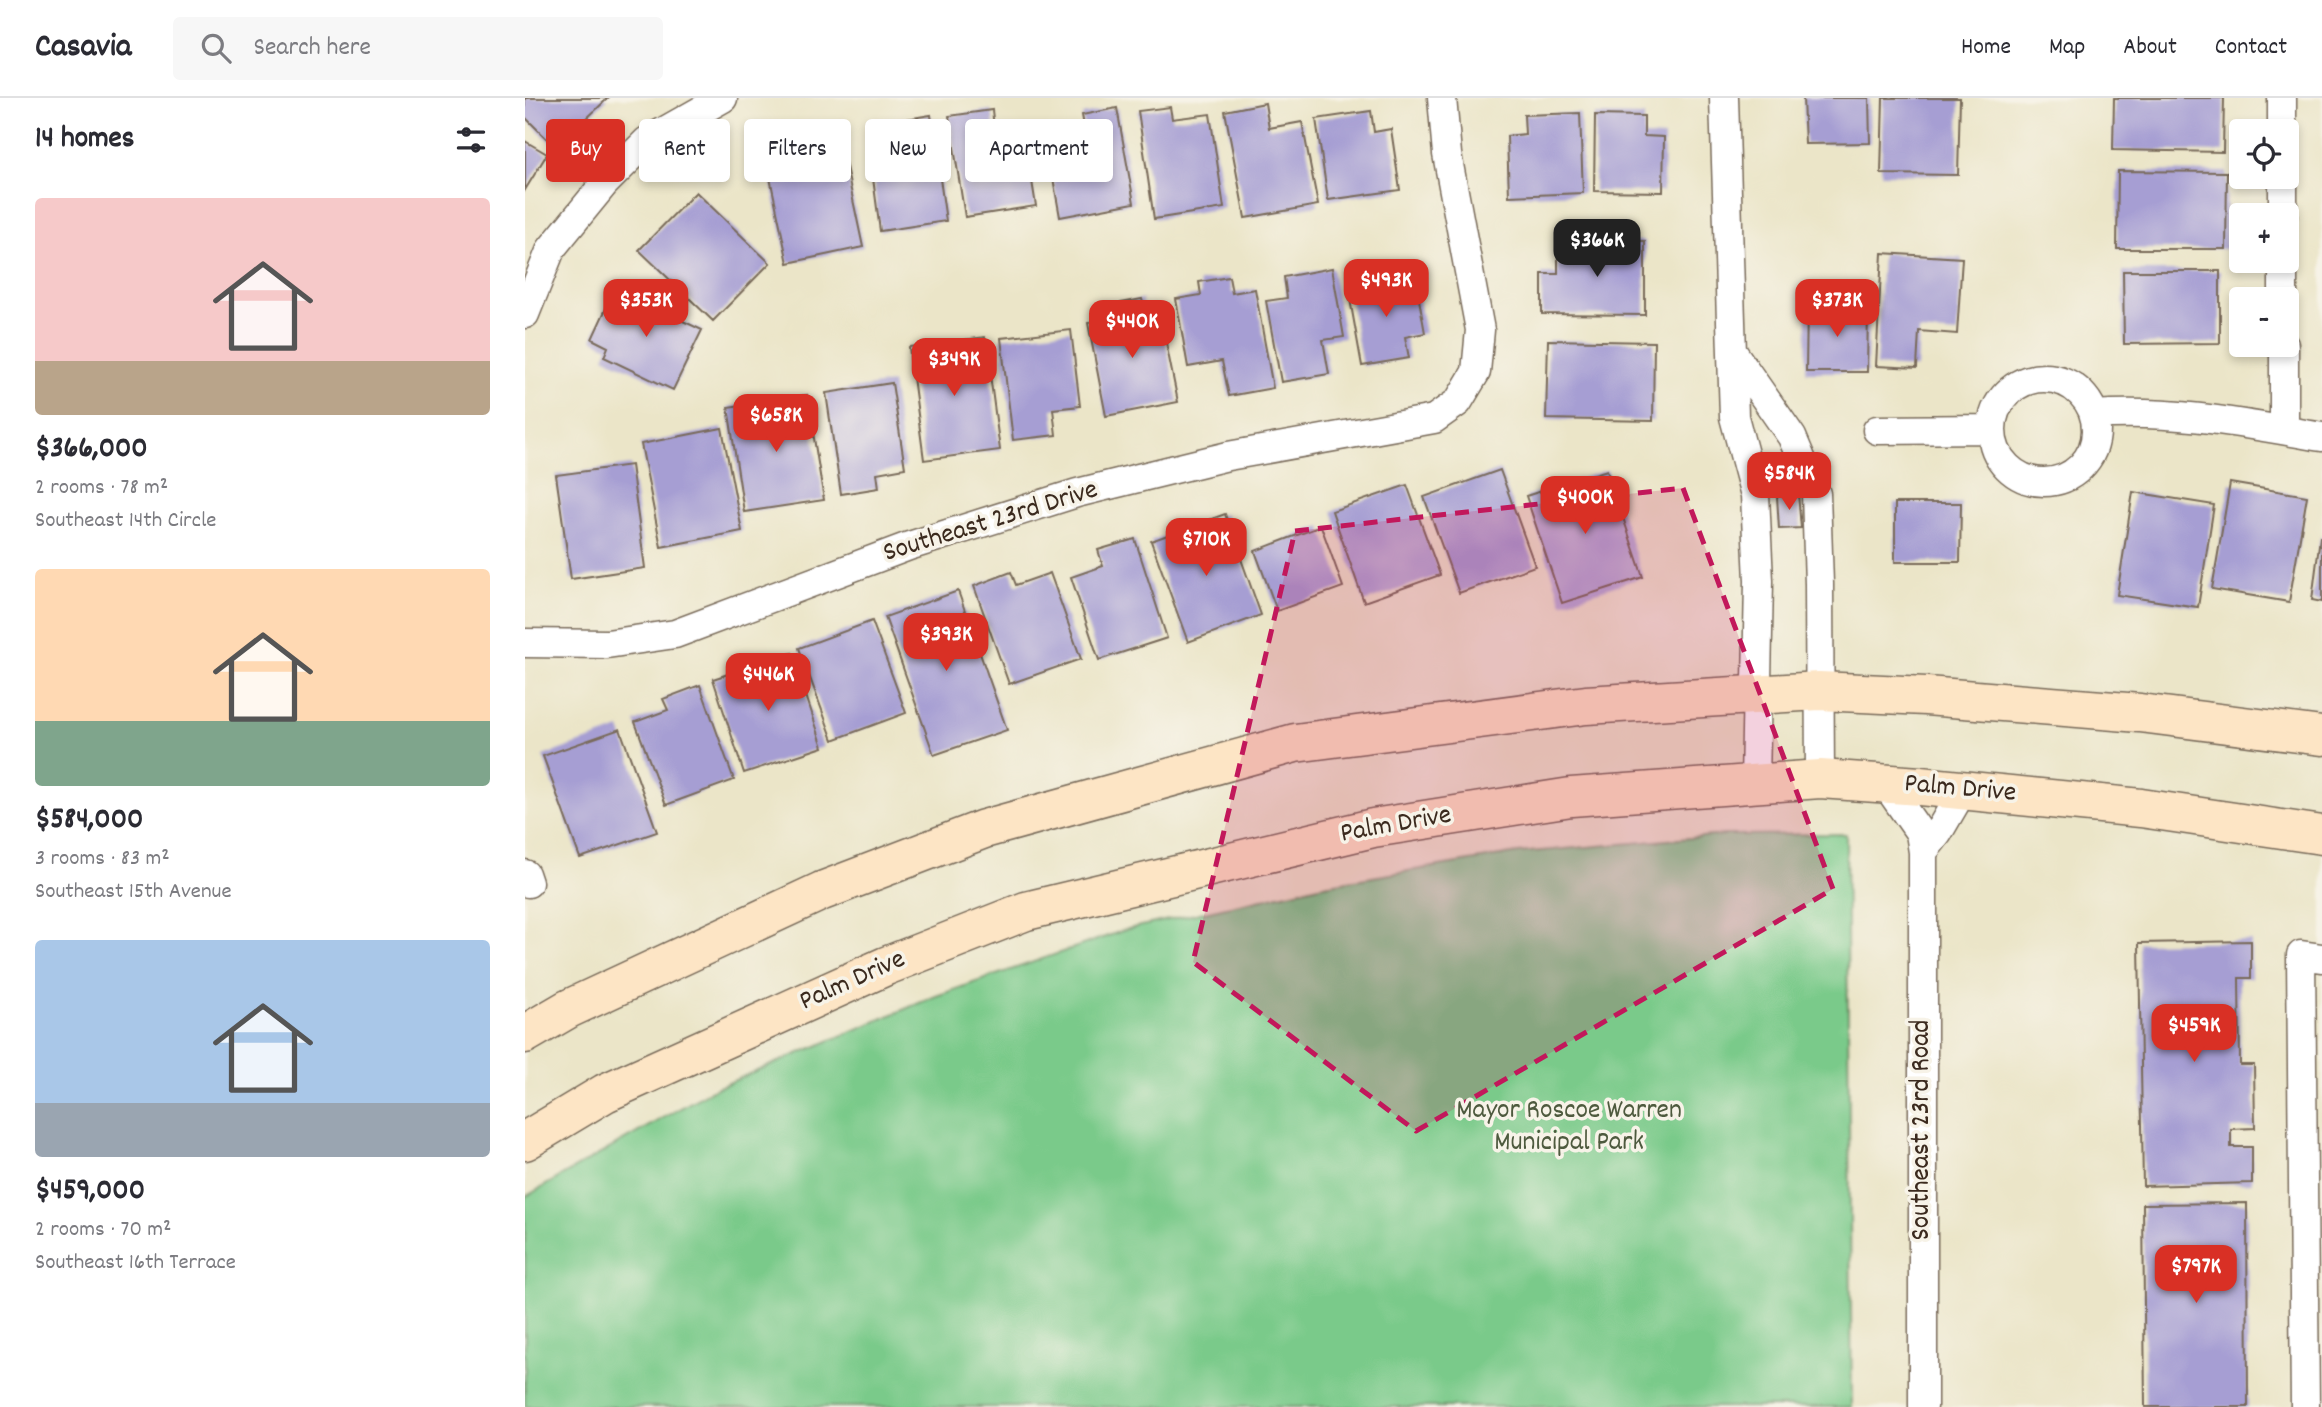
<!DOCTYPE html>
<meta charset="utf-8">
<style>
:root{--surface:#fff;--page:#f7f7f7;--text:#2b2b33;--muted:#7c7c81;--line:#e1e1e2;--accent:#d93025}
body{margin:0;font-family:Dekko,sans-serif;background:var(--page);color:var(--text);height:100vh;display:flex;flex-direction:column;font-size:26px;white-space:nowrap}
*{box-sizing:border-box;margin:0}
p{font-size:23px;color:var(--muted)}
.icon{flex:none;width:38px;height:38px;fill:none;stroke:currentColor;stroke-width:2;stroke-linecap:round;stroke-linejoin:round}
.map{position:relative;flex:1;overflow:hidden}
.drawer{display:flex;flex-direction:column;background:var(--surface);width:525px}
.drawer>*{flex:none}
.hud{position:absolute;left:21px;top:21px;width:665px;height:63px;display:flex;gap:14px}
.controls{position:absolute;left:1704px;top:21px;display:grid;gap:14px}
.controls a{display:grid;place-items:center;width:70px;height:70px;border-radius:7px;background:var(--surface);box-shadow:0 4px 10px #0003;font-size:35px}
.price{position:absolute;translate:-50% -60px;padding:0 16px;border-radius:14px;background:var(--accent);color:#fff;font-size:23px;line-height:46px;filter:drop-shadow(0 2px 4px #0008)}
.price::after{content:'';position:absolute;left:50%;top:42px;width:21px;height:16px;margin-left:-10px;background:inherit;clip-path:polygon(0 0,100% 0,50% 100%)}
.price.on{background:#222;color:#fff}
ul{padding:0;list-style:none}
li{display:grid;align-content:center;gap:14px;height:371px;padding:0 35px}
li span{display:grid;place-items:center;height:217px;border-radius:7px;color:#555}
li>.icon{margin-inline-start:auto}
span .icon{width:126px;height:126px;fill:#fffc;stroke-width:1}
li b{font-size:30px}
h2{display:flex;justify-content:space-between;align-items:center;height:84px;padding:0 35px;font-size:30px}
.chip{padding:0 24px;border-radius:7px;background:var(--surface);box-shadow:0 4px 10px #0003;font-size:24px;line-height:63px}
.chip.on{background:var(--accent);color:#fff}
header{display:flex;align-items:center;gap:42px;box-sizing:border-box;height:98px;padding:0 35px;background:var(--surface);border-bottom:2px solid var(--line)}
header strong{font-size:33px}
nav{display:flex;gap:38px;margin-inline-start:auto;font-size:24px}
.search{width:490px;height:63px;background:var(--page);display:flex;align-items:center;gap:18px;box-sizing:border-box;padding:0 24px;border-radius:7px;color:var(--muted);font-size:26px}
main{display:flex;flex:1;min-height:0}
.map>svg:first-child{display:block}
.green{fill:#7aca8a;stroke:#5a7a54;stroke-width:2}
.building{fill:#a69ed3}
.lines{fill:none;stroke-linecap:round;stroke-linejoin:round}
.minor-casing{stroke:#796b5a;stroke-width:31}
.secondary-casing{stroke:#796b5a;stroke-width:41}
.minor{stroke:#fff;stroke-width:28}
.secondary{stroke:#fde5c5;stroke-width:38}
.marked{fill:#c2185b;fill-opacity:0.2;stroke:#c2185b;stroke-width:5;stroke-dasharray:14 9;stroke-linejoin:round}
.labels{text-anchor:middle;dominant-baseline:central;stroke-width:7;stroke-linejoin:round;paint-order:stroke}
.street-label{font-size:28px;fill:#3b2a1e;stroke:#f7f3e8}
.park-label{font-size:28px;fill:#4e5a3e;stroke:#f7f3e8}
</style>
<header>
<strong>Casavia</strong>
<div class="search"><svg class="icon" aria-label="search" viewBox="0 0 24 24"><circle cx="10" cy="10" r="6"/><path d="M15 15l6 6"/></svg>Search here</div>
<nav><a>Home</a><a>Map</a><a>About</a><a>Contact</a></nav>
</header>
<main>
<section class="drawer">
<h2>14 homes<svg class="icon" aria-label="filters" viewBox="0 0 24 24"><path d="M4 7h16M4 17h16"/><circle cx="9" cy="7" r="2"/><circle cx="15" cy="17" r="2"/></svg></h2>
<ul>
<li><span style="background:linear-gradient(#f6c9c9 75%,#b9a48a 0)"><svg class="icon" aria-label="home" viewBox="0 0 24 24"><path d="M3 11l9-7 9 7M6 9v11h12V9"/></svg></span><div><b>$366,000</b><p>2 rooms · 78 m²</p><p>Southeast 14th Circle</p></div></li>
<li><span style="background:linear-gradient(#ffd9b3 70%,#7fa58c 0)"><svg class="icon" aria-label="home" viewBox="0 0 24 24"><path d="M3 11l9-7 9 7M6 9v11h12V9"/></svg></span><div><b>$584,000</b><p>3 rooms · 83 m²</p><p>Southeast 15th Avenue</p></div></li>
<li><span style="background:linear-gradient(#a9c7e8 75%,#9aa5b1 0)"><svg class="icon" aria-label="home" viewBox="0 0 24 24"><path d="M3 11l9-7 9 7M6 9v11h12V9"/></svg></span><div><b>$459,000</b><p>2 rooms · 70 m²</p><p>Southeast 16th Terrace</p></div></li>
</ul>
</section>
<div class="map">
<svg width="1797" height="1309" viewBox="0 0 1797 1309">
<rect width="100%" height="100%" fill="#f7f3e8"/>
<filter id="ink" filterUnits="userSpaceOnUse"><feTurbulence type="fractalNoise" baseFrequency=".0143" numOctaves="2"/><feDisplacementMap in="SourceGraphic" scale="14" xChannelSelector="R" yChannelSelector="G"/><feConvolveMatrix kernelMatrix="1 2 1 2 8 2 1 2 1" color-interpolation-filters="sRGB"/></filter>
<filter id="wash" filterUnits="userSpaceOnUse"><feTurbulence type="fractalNoise" baseFrequency=".00686" numOctaves="4" result="noise"/><feDisplacementMap in="SourceGraphic" scale="28" xChannelSelector="R" yChannelSelector="G"/><feGaussianBlur stdDeviation="1.57" result="paint"/><feColorMatrix in="noise" values="0 0 0 0 0 0 0 0 0 0 0 0 0 0 0 0 0 1.4 0 .05"/><feComposite in="paint" operator="in"/></filter>
<g filter="url(#wash)">
<rect width="100%" height="100%" fill="#ebe5c8"/>
<path class="green" d="M 1321,736 L 1327,1309 L 0,1309 L 0,1099 L 189,991 L 411,898 L 603,831 L 799,787 L 993,755 L 1200,737 Z"/>
<g id="blocks">
<path class="building" d="M 0,0 L 83,0 L 31,50 L 0,19 Z
M 1278,0 L 1344,0 L 1345,45 L 1280,46 Z
M 1358,0 L 1435,0 L 1433,77 L 1356,76 Z
M 1589,0 L 1699,0 L 1698,54 L 1588,52 Z
M 740,5 L 744,30 L 777,24 L 793,107 L 720,120 L 700,13 Z
M 645,9 L 647,21 L 685,16 L 699,110 L 629,121 L 613,13 Z
M 592,10 L 609,105 L 535,119 L 523,52 L 562,45 L 557,17 Z
M 467,12 L 470,38 L 499,33 L 511,108 L 440,119 L 424,18 Z
M 846,13 L 849,34 L 866,31 L 875,92 L 803,102 L 791,21 Z
M 1055,15 L 1058,95 L 984,98 L 982,38 L 1000,36 L 999,17 Z
M 406,17 L 421,123 L 355,133 L 344,50 L 372,46 L 369,23 Z
M 1070,17 L 1119,18 L 1119,38 L 1139,39 L 1138,94 L 1069,93 Z
M 315,40 L 338,149 L 263,165 L 240,56 Z
M 0,43 L 22,56 L 0,92 Z
M 1593,73 L 1702,74 L 1701,151 L 1592,151 Z
M 171,94 L 245,165 L 188,223 L 114,152 Z
M 1033,142 L 1120,143 L 1120,217 L 1017,216 L 1017,176 L 1033,176 Z
M 1357,155 L 1437,160 L 1432,236 L 1394,233 L 1392,270 L 1351,268 Z
M 807,170 L 819,239 L 798,242 L 804,276 L 756,284 L 741,203 L 762,200 L 759,179 Z
M 1598,173 L 1695,173 L 1695,245 L 1599,246 Z
M 704,179 L 707,195 L 730,191 L 748,290 L 704,298 L 697,263 L 663,269 L 651,201 L 676,197 L 674,184 Z
M 890,179 L 900,235 L 880,239 L 884,260 L 837,268 L 823,190 Z
M 90,191 L 177,232 L 148,292 L 79,259 L 83,249 L 67,241 Z
M 617,201 L 621,218 L 635,215 L 653,304 L 581,318 L 563,225 L 587,221 L 585,207 Z
M 1282,208 L 1343,209 L 1342,274 L 1281,274 Z
M 546,232 L 555,308 L 528,311 L 531,337 L 488,342 L 476,240 Z
M 460,239 L 475,352 L 399,362 L 384,249 Z
M 1023,242 L 1129,244 L 1128,323 L 1021,321 Z
M 367,285 L 380,370 L 352,375 L 354,390 L 316,396 L 301,295 Z
M 282,297 L 299,402 L 219,414 L 203,309 Z
M 197,330 L 217,433 L 136,449 L 116,346 Z
M 106,367 L 120,470 L 46,481 L 31,377 Z
M 975,372 L 1010,468 L 934,495 L 899,399 Z
M 1082,372 L 1118,479 L 1037,505 L 1001,398 Z
M 1705,385 L 1782,398 L 1764,504 L 1687,491 Z
M 882,387 L 915,477 L 839,504 L 807,413 Z
M 1608,394 L 1689,407 L 1673,509 L 1592,497 Z
M 1273,396 L 1276,430 L 1254,431 L 1252,398 Z
M 1370,405 L 1436,405 L 1435,464 L 1370,464 Z
M 700,416 L 736,517 L 663,544 L 626,443 Z
M 796,428 L 818,489 L 752,513 L 730,453 Z
M 1795,439 L 1797,439 L 1797,504 L 1787,502 Z
M 610,441 L 642,540 L 574,562 L 546,479 L 578,468 L 573,452 Z
M 486,474 L 491,487 L 525,475 L 556,561 L 484,586 L 449,488 Z
M 433,493 L 482,632 L 409,657 L 360,519 Z
M 347,523 L 381,615 L 308,642 L 274,550 Z
M 267,555 L 298,649 L 219,675 L 188,581 Z
M 175,587 L 209,682 L 141,707 L 110,624 L 143,612 L 138,601 Z
M 95,631 L 132,734 L 55,760 L 18,658 Z
M 1726,843 L 1726,880 L 1714,880 L 1715,967 L 1729,967 L 1730,1030 L 1706,1031 L 1706,1049 L 1727,1049 L 1727,1085 L 1618,1088 L 1614,845 Z
M 1722,1105 L 1723,1309 L 1620,1309 L 1618,1106 Z"/>
</g>
</g>
<g filter="url(#ink)">
<use href="#blocks" fill-opacity="0" stroke="#796b5a" stroke-width="2"/>
<g class="lines">
<defs>
<path id="minor" d="M 1199,0 L 1209,319 L 1230,397 L 1234,483 L 1230,684
M 1757,0 L 1757,33
M 1758,79 L 1758,117
M 1758,163 L 1758,201
M 0,216 L 26,151 L 80,85 L 122,43 L 198,0
M 1759,247 L 1759,332
M 1207,253 L 1267,339 L 1291,396 L 1294,486 L 1295,681
M1467 332a52 52 0 1 1 104 0a52 52 0 1 1-104 0Z
M 1569,317 C 1646,311 1721,326 1797,339
M 1352,332 L 1466,331
M 0,545 L 82,546 L 150,536 L 384,448 L 552,395 L 703,358 L 909,321 L 933,304 L 951,274 L 955,232 L 922,56 L 917,0
M 1360,685 L 1395,735 L 1398,754 L 1398,1309
M 1398,754 L 1413,735 L 1438,692
M 0,776 L 3,785
M 1780,1309 L 1776,857 L 1797,860"/>
<path id="secondary" d="M 0,936 L 43,911 L 297,793 L 459,731 L 770,645 L 1061,607 L 1294,593 L 1401,598 L 1615,615 L 1797,638
M 0,1043 L 80,995 L 361,868 L 501,813 L 848,730 L 1046,699 L 1295,681 L 1395,688 L 1616,710 L 1797,737"/>
</defs>
<use href="#minor" class="minor-casing"/>
<use href="#secondary" class="secondary-casing"/>
<use href="#minor" class="minor"/>
<use href="#secondary" class="secondary"/>
</g>
</g>
<path class="marked" d="M 1158,390 L 1308,791 L 891,1033 L 668,864 L 770,433 Z"/>
<g class="labels">
<g class="street-label">
<text transform="translate(466 425) rotate(-17)">Southeast 23rd Drive</text>
<text transform="translate(1435 692) rotate(5)">Palm Drive</text>
<text transform="translate(871 728) rotate(-10)">Palm Drive</text>
<text transform="translate(328 884) rotate(-24)">Palm Drive</text>
<text transform="translate(1398 1032) rotate(-90)">Southeast 23rd Road</text>
</g>
<g class="park-label">
<text x="1044" y="1014">Mayor Roscoe Warren<tspan x="1044" dy="32">Municipal Park</tspan></text>
</g>
</g>
</svg>
<div class="controls">
<a><svg class="icon" aria-label="locate" viewBox="0 0 24 24"><circle cx="12" cy="12" r="6"/><path d="M12 2v4M12 18v4M2 12h4M18 12h4"/></svg></a>
<a>+</a>
<a>−</a>
</div>
<b class="price on" style="left:1072px;top:181px">$366K</b>
<b class="price" style="left:861px;top:221px">$493K</b>
<b class="price" style="left:121px;top:241px">$353K</b>
<b class="price" style="left:1312px;top:241px">$373K</b>
<b class="price" style="left:607px;top:262px">$440K</b>
<b class="price" style="left:429px;top:300px">$349K</b>
<b class="price" style="left:251px;top:356px">$658K</b>
<b class="price" style="left:1264px;top:414px">$584K</b>
<b class="price" style="left:1060px;top:438px">$400K</b>
<b class="price" style="left:681px;top:480px">$710K</b>
<b class="price" style="left:421px;top:575px">$393K</b>
<b class="price" style="left:243px;top:615px">$446K</b>
<b class="price" style="left:1669px;top:966px">$459K</b>
<b class="price" style="left:1671px;top:1207px">$797K</b>
<div class="hud">
<a class="chip on">Buy</a>
<a class="chip">Rent</a>
<a class="chip">Filters</a>
<a class="chip">New</a>
<a class="chip">Apartment</a>
</div>
</div>
</main>
